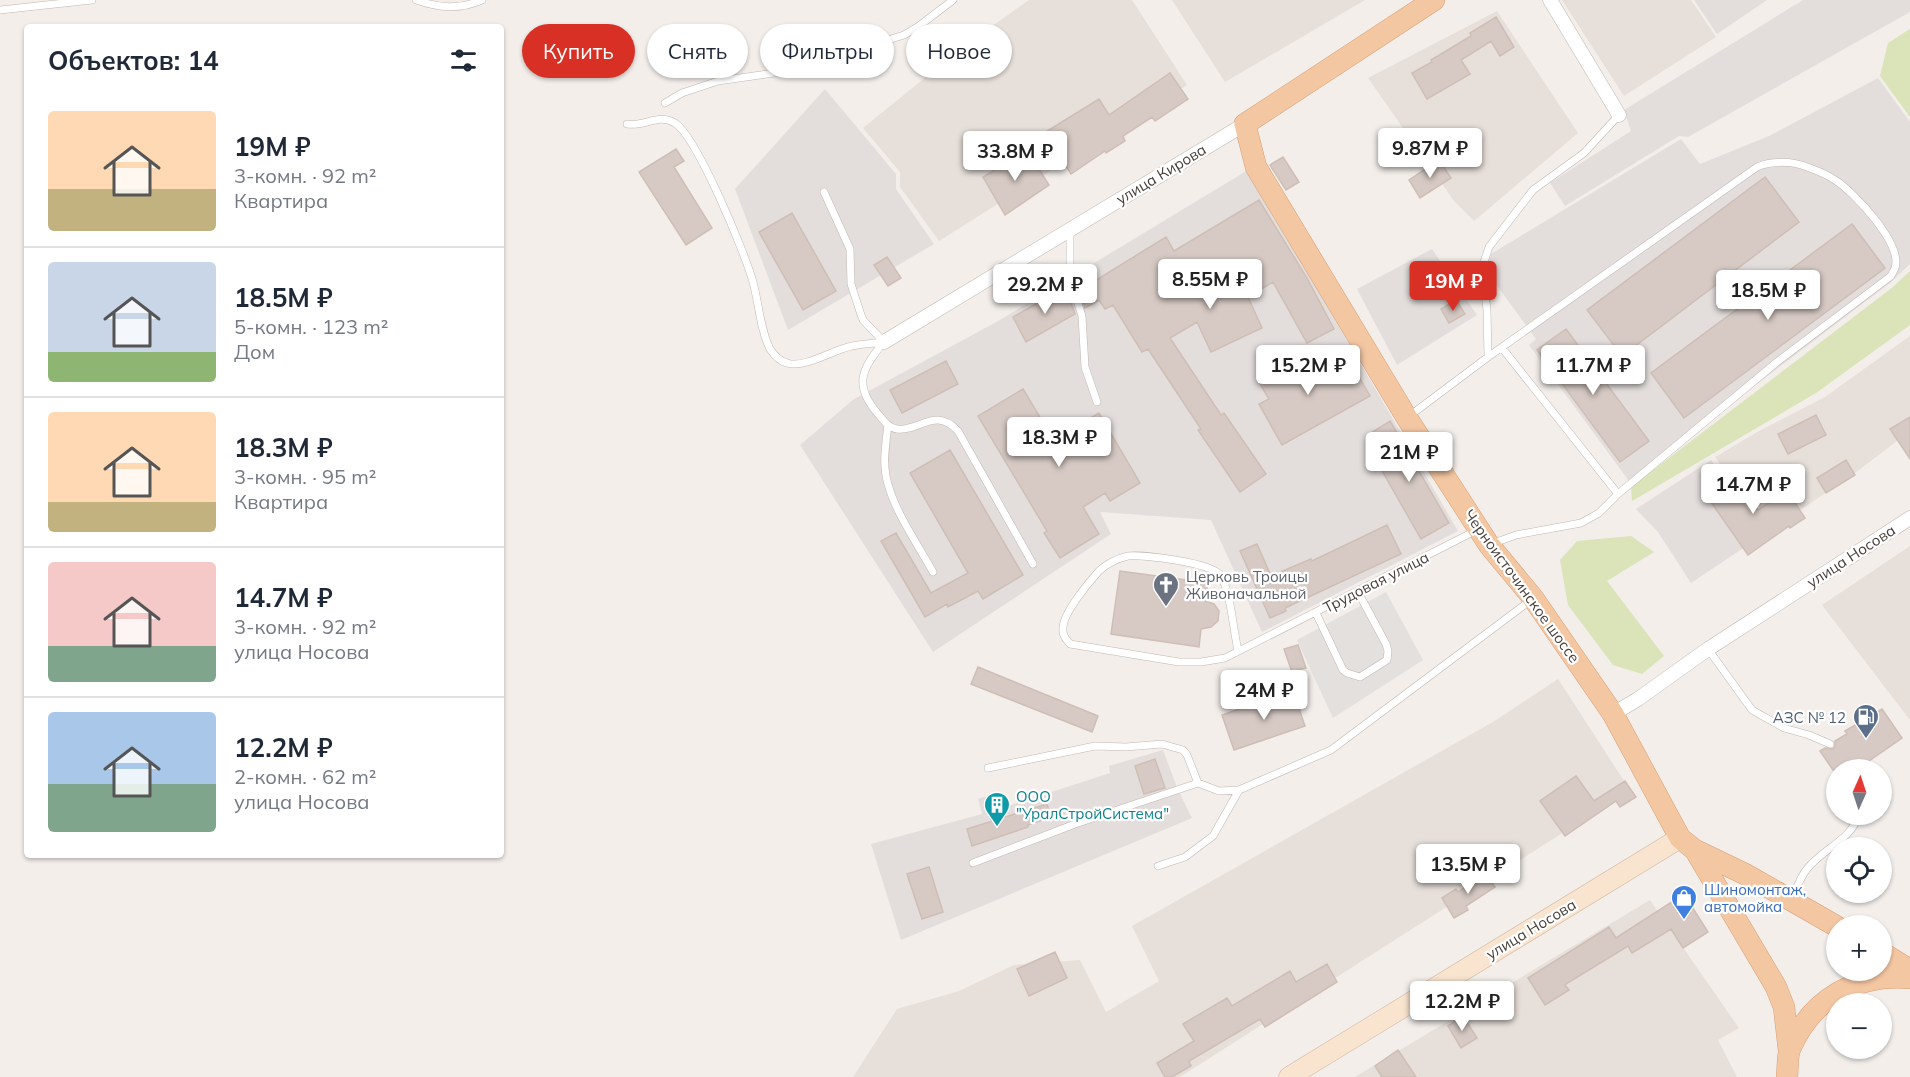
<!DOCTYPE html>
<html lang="ru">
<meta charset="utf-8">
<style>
:root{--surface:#fff;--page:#f6f6f7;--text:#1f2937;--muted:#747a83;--line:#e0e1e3;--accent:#d93025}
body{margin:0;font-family:Mulish,sans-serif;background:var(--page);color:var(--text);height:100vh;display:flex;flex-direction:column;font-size:22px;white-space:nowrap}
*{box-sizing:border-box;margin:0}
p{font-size:20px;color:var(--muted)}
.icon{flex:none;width:33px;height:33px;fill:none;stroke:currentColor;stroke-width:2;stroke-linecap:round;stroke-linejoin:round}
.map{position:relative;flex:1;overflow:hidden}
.drawer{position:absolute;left:24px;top:24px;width:480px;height:834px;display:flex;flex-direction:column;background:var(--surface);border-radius:6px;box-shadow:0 2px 4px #0004}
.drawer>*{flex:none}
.banner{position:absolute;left:522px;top:24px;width:570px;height:54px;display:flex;gap:12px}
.needle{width:39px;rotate:3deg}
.buttons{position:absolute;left:1826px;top:759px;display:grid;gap:12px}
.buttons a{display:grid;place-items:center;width:66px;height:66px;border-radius:50%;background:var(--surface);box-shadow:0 2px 4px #0004;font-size:30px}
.price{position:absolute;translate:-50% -51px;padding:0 14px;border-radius:6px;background:#fff;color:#222;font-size:20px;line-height:39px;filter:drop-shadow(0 2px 3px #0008)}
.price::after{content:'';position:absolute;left:50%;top:36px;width:18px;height:14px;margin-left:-9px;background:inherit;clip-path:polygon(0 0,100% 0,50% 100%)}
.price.current{background:var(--accent);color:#fff}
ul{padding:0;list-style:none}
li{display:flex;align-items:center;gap:18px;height:150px;padding:0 24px}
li+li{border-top:2px solid var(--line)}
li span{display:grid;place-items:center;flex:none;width:168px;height:120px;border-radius:6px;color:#555}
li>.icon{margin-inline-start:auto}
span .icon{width:72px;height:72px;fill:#fffc;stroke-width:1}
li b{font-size:26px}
h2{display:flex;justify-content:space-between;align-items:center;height:72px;padding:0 24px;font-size:26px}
.chip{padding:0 21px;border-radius:27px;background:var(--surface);box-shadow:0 2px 4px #0004;font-size:21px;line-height:54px}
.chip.current{background:var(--accent);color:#fff}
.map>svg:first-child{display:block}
.residential{fill:#e7dfd9}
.industrial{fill:#e3dedc}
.green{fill:#dbe3b8}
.parking{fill:#e3e0de}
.building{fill:#d7cac4;stroke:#cebeb5;stroke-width:1.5}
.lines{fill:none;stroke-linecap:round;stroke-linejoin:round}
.lane-casing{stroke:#c1b7b1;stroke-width:8}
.street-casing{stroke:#c1b7b1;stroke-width:15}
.secondary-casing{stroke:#d1b8a1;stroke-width:21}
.primary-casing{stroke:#d89f74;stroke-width:22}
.lane{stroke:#fff;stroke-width:7}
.street{stroke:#fff;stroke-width:14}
.secondary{stroke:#f9e4cf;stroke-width:20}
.primary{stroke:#f4c7a3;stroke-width:21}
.labels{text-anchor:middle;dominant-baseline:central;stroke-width:4.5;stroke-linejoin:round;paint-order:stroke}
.street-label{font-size:15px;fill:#473e39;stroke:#fff}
.worship-label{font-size:15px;fill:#5b616d;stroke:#fff;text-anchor:start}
.service-label{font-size:15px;fill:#4e5e75;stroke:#fff;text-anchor:end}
.culture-label{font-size:15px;fill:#0d838f;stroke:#fff;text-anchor:start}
.shop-label{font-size:15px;fill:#366cbe;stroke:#fff;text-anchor:start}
</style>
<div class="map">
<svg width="1910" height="1077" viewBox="0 0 1910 1077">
<rect width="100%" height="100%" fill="#f3eeea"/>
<path class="residential" d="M 1029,0 L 1132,0 L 1187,85 L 939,241 L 900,187 L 900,172 L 863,128 L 963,47 Z
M 1172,0 L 1365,0 L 1225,82 Z
M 1562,0 L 1691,0 L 1716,37 L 1624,96 Z
M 1497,11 L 1578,133 L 1474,221 L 1454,201 L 1368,78 Z
M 1910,336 L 1910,431 L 1859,470 L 1774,528 L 1744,486 L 1739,489 L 1715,457 L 1759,431 L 1825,397 Z
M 1910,546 L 1910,720 L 1822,605 Z
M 1558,679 L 1630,790 L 1180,1077 L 853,1077 L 897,1009 L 959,991 L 1014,965 L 1080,960 L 1106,1012 L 1159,981 L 1132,926 L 1493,722 Z
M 1650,900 L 1739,1028 L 1718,1040 L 1737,1077 L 1355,1077 Z"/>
<path class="industrial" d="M 1694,0 L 1767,0 L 1717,34 Z
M 1803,0 L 1910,0 L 1910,12 L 1688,137 L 1679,136 L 1565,206 L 1550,183 L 1631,131 L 1624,110 Z
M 1878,78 L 1910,122 L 1910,264 L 1890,283 L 1629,481 L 1529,345 L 1536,339 L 1487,272 L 1491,254 L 1681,139 L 1700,164 L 1769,136 Z
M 825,89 L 896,174 L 896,189 L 934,244 L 788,330 L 735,189 Z
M 1248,170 L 1458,531 L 1262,632 L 1211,520 L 1100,512 L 1111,534 L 933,652 L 800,445 L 854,399 L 1000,320 Z
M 1432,249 L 1477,315 L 1397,365 L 1357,289 Z
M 1711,460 L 1736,497 L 1769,531 L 1691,583 L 1658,532 L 1636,509 Z
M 1163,750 L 1178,790 L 1192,818 L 901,940 L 871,844 L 982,814 L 978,799 L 993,794 L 999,809 L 1110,773 L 1109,766 Z"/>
<path class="green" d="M 1910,29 L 1910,117 L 1880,76 L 1888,43 Z
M 1910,271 L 1910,325 L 1816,393 L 1632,501 L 1631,487 L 1893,287 Z
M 1631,536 L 1654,552 L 1607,581 L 1664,656 L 1642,674 L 1613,665 L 1568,605 L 1560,560 L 1577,541 Z"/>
<path class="parking" d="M 1386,592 L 1423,660 L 1333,718 L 1297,640 Z"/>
<path class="building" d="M 1496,17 L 1514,47 L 1500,56 L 1491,41 L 1461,60 L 1470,74 L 1427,99 L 1412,73 L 1432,62 L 1431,60 L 1471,36 L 1470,33 Z
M 1170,73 L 1188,99 L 1155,121 L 1152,117 L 1123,136 L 1125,141 L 1106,153 L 1105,151 L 1071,174 L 1044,133 L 1099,99 L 1109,115 Z
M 676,149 L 684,161 L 674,167 L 712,228 L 686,245 L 639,172 Z
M 1017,152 L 1024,163 L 1032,158 L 1049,185 L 1005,215 L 983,177 L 1000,167 L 998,164 Z
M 1283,157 L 1299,182 L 1286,190 L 1270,165 Z
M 1439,160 L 1451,178 L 1420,198 L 1409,180 Z
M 1765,177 L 1799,222 L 1622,356 L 1587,310 Z
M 1259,200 L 1307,278 L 1334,329 L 1307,343 L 1273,282 L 1248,297 L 1262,328 L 1211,352 L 1197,322 L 1170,338 L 1221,415 L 1224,413 L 1266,474 L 1240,492 L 1198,430 L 1201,429 L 1148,349 L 1142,352 L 1113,305 L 1105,309 L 1099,300 L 1085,308 L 1080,290 L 1166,237 L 1174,251 Z
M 792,213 L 836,291 L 803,310 L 759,232 Z
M 1852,224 L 1885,268 L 1684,418 L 1651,373 Z
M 887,257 L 901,278 L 888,286 L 874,265 Z
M 1065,287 L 1075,314 L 1026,342 L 1013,317 Z
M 1456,300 L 1465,314 L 1449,323 L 1441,309 Z
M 1566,329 L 1649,441 L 1620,462 L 1537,350 Z
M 1300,354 L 1312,376 L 1347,356 L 1370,396 L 1282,445 L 1259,404 L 1269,399 L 1257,379 Z
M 946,361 L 958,384 L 902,413 L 890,390 Z
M 1023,389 L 1053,439 L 1099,413 L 1140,483 L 1110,501 L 1105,493 L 1083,507 L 1099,534 L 1060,558 L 1044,533 L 1047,531 L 978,416 Z
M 1816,415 L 1826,435 L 1788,454 L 1778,434 Z
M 1910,417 L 1910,459 L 1890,429 Z
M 1390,421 L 1449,523 L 1421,539 L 1381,469 L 1390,464 L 1371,433 Z
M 950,450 L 1023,575 L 983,599 L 978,591 L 948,607 L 947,604 L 925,617 L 881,541 L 896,533 L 931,593 L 968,573 L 910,473 Z
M 1846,460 L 1855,475 L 1826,493 L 1817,478 Z
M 1734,476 L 1758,510 L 1787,491 L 1805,518 L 1790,528 L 1789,526 L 1748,555 L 1706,495 Z
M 1387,525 L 1401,554 L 1285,608 L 1286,611 L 1270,618 L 1240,551 L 1257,544 L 1271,576 L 1311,559 L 1312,561 Z
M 1120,571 L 1208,583 L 1205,601 L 1214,604 L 1219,611 L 1218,621 L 1211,627 L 1201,629 L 1199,647 L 1111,634 Z
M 1298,645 L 1306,668 L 1292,672 L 1284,649 Z
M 978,667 L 1098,716 L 1092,732 L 971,684 Z
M 1293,691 L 1305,726 L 1234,750 L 1222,715 Z
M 1882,709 L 1902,738 L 1866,763 L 1864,761 L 1851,770 L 1833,770 L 1820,751 L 1825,748 L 1833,749 L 1835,746 L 1835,741 L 1847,734 L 1845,731 Z
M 1155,759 L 1165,788 L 1144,794 L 1135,766 Z
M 1576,776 L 1594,801 L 1625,781 L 1636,797 L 1620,807 L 1616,801 L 1565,836 L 1540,801 Z
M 1047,804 L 1051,817 L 1028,825 L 1028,827 L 972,846 L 967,829 Z
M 929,867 L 943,912 L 922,919 L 907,874 Z
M 1485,873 L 1495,887 L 1466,906 L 1468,910 L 1454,918 L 1442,898 L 1456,889 L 1458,892 Z
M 1684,894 L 1708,932 L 1683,948 L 1671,929 L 1632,953 L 1628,946 L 1569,982 L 1565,985 L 1569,990 L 1545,1005 L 1528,978 L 1609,927 L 1616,938 Z
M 1055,952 L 1067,978 L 1029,996 L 1017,969 Z
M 1327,964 L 1337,982 L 1265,1027 L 1260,1019 L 1189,1061 L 1191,1066 L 1172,1077 L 1165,1077 L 1157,1063 L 1194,1041 L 1183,1024 L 1227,998 L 1232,1006 L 1290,971 L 1296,982 Z
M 1463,1016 L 1477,1038 L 1461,1048 L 1448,1026 Z
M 1398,1050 L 1416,1077 L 1382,1077 L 1375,1066 Z"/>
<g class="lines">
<defs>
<path id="lane" d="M 416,0 C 439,8 459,10 482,0
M 0,10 L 92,0
M 665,103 L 682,93 L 718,81 L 774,73 L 819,61 L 904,35 L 919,26 L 953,0
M 627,124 C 645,127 658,113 675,123 C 697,137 745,253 753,282 C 759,304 760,329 770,349 C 774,355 779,361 787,363 C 805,369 834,349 852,346 C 863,344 874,343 884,342 L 863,320 L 860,312 L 851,284 L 850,249 L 824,192
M 1070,229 L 1070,278 L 1082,316 L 1085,367 L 1097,402
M 884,342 C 861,369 853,386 879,415 C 884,421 889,428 897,429 C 919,432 935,406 958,431 L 1033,564
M 1488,357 L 1487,310 L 1482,268 L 1489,247 L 1533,190 L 1584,153 L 1619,115
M 1408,417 L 1488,357 L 1757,167 C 1775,160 1792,161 1810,168 C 1818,171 1828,175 1835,180 C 1854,192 1903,244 1895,268 C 1894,271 1892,273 1891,276 L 1777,362 L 1618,494
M 888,425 C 886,442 883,460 886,476 C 892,508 917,543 933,572
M 1491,544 L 1516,535 L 1581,523 L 1599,513 L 1618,494 L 1502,348
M 1316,613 L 1343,670 L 1347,673 L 1360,677 L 1387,660 L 1388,651 L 1386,644 L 1358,592
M 1708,649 L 1752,710 L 1784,728 L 1809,735 L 1830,744
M 1238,650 C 1233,630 1231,591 1220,575 C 1213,563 1142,554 1128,556 C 1118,558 1106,564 1099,571 C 1089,582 1063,613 1063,628 C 1062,635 1066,639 1070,644 L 1179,662 L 1201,662 L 1225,658 L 1477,530
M 988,768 L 1095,746 L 1126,747 L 1162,744 L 1183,750 L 1187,755 L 1198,783
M 973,863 L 1075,824 L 1198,783 L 1219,791 L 1239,790 L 1331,750 L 1531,600
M 1158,866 L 1185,857 L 1213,836 L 1239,790
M 1792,898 C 1797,889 1800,877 1807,869 C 1823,848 1851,841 1859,814"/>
<path id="street" d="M 1550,0 L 1619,115
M 884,342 L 1245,124
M 1613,714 L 1638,699 L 1708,649 L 1910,518"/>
<path id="secondary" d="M 1289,1077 L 1680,838"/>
<path id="primary" d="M 1434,0 L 1245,124 L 1256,167 L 1407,418 L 1489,545 L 1533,598 L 1613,714 L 1680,838 L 1695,850 L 1776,987 L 1784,1007 L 1789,1051
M 1695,850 L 1747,875 L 1836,926
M 1881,952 L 1910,970
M 1787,1077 C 1788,1068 1787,1057 1790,1049 C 1812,998 1856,974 1910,978"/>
</defs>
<use href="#lane" class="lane-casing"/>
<use href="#street" class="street-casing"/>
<use href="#secondary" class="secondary-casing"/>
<use href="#primary" class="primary-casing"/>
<use href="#lane" class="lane"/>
<use href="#street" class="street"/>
<use href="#secondary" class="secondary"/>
<use href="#primary" class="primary"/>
</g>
<defs>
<symbol id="church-pin" viewBox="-11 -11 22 30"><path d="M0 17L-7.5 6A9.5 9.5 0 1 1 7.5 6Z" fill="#6b7280" stroke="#fff"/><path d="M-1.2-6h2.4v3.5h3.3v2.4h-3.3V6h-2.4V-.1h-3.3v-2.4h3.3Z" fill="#fff"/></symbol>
<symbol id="fuel-pin" viewBox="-11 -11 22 30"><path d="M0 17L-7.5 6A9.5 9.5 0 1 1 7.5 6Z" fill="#5c6f8a" stroke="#fff"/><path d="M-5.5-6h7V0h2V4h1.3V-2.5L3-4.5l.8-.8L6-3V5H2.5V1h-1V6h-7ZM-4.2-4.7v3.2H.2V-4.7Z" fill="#fff"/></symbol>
<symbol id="building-pin" viewBox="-11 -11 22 30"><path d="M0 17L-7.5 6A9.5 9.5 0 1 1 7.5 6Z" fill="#0f9aa8" stroke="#fff"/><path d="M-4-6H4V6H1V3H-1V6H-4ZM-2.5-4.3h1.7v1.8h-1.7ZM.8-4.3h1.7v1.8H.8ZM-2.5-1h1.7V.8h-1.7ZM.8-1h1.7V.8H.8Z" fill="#fff"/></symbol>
<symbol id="shop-pin" viewBox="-11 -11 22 30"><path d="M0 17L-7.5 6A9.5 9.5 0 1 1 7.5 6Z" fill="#3f7fe0" stroke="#fff"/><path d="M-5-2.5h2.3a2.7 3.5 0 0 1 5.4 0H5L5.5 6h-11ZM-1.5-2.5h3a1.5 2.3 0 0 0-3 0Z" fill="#fff"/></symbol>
</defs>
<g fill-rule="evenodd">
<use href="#church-pin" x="1151" y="570" width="30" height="40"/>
<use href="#fuel-pin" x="1851" y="702" width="30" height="40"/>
<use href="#building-pin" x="982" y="790" width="30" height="40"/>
<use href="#shop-pin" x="1669" y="883" width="30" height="40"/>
</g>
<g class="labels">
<g class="street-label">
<text transform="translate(1161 174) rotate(-31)">улица Кирова</text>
<text transform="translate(1851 556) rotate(-33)">улица Носова</text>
<text transform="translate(1376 582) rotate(-27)">Трудовая улица</text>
<text transform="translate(1522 586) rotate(54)">Черноисточинское шоссе</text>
<text transform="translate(1531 929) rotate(-31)">улица Носова</text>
</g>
<g class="worship-label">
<text x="1186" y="576">Церковь Троицы<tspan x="1186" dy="17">Живоначальной</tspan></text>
</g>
<g class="service-label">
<text x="1846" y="717">АЗС № 12</text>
</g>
<g class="culture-label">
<text x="1016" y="796">ООО<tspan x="1016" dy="17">"УралСтройСистема"</tspan></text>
</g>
<g class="shop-label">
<text x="1704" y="889">Шиномонтаж,<tspan x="1704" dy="17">автомойка</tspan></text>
</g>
</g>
</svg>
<div class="buttons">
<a><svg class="needle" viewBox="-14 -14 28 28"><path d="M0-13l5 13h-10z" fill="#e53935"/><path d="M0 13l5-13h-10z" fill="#747a83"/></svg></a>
<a><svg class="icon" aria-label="locate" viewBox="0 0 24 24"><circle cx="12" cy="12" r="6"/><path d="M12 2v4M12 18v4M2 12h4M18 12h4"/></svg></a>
<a>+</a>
<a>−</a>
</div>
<b class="price" style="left:1430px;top:179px">9.87M ₽</b>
<b class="price" style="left:1015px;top:182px">33.8M ₽</b>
<b class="price" style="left:1210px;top:310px">8.55M ₽</b>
<b class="price current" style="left:1453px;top:312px">19M ₽</b>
<b class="price" style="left:1045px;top:315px">29.2M ₽</b>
<b class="price" style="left:1768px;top:321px">18.5M ₽</b>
<b class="price" style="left:1308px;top:396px">15.2M ₽</b>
<b class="price" style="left:1593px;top:396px">11.7M ₽</b>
<b class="price" style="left:1059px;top:468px">18.3M ₽</b>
<b class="price" style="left:1409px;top:483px">21M ₽</b>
<b class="price" style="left:1753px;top:515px">14.7M ₽</b>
<b class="price" style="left:1264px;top:721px">24M ₽</b>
<b class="price" style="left:1468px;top:895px">13.5M ₽</b>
<b class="price" style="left:1462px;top:1032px">12.2M ₽</b>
<div class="banner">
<a class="chip current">Купить</a>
<a class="chip">Снять</a>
<a class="chip">Фильтры</a>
<a class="chip">Новое</a>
</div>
<section class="drawer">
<h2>Объектов: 14<svg class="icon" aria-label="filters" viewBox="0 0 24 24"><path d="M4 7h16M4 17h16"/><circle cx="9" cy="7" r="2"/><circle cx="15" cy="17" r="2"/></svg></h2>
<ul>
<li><span style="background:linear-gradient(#ffd9b3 65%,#c2b280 0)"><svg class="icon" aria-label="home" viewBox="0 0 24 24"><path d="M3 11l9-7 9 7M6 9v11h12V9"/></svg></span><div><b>19M ₽</b><p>3-комн. · 92 m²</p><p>Квартира</p></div></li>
<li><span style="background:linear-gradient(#c9d6e8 75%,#8fb573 0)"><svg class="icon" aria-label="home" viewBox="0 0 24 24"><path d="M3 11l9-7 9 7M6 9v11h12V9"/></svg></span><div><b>18.5M ₽</b><p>5-комн. · 123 m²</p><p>Дом</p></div></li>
<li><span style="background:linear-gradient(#ffd9b3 75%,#c2b280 0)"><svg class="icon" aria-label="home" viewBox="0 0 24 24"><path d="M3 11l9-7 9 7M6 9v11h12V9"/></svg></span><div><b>18.3M ₽</b><p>3-комн. · 95 m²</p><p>Квартира</p></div></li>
<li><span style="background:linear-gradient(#f6c9c9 70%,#7fa58c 0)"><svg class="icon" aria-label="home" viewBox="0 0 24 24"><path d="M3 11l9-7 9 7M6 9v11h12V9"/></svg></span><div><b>14.7M ₽</b><p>3-комн. · 92 m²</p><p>улица Носова</p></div></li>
<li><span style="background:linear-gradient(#a9c7e8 60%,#7fa58c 0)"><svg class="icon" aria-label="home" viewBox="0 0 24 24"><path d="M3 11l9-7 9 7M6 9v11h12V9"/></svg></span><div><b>12.2M ₽</b><p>2-комн. · 62 m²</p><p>улица Носова</p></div></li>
</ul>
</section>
</div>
